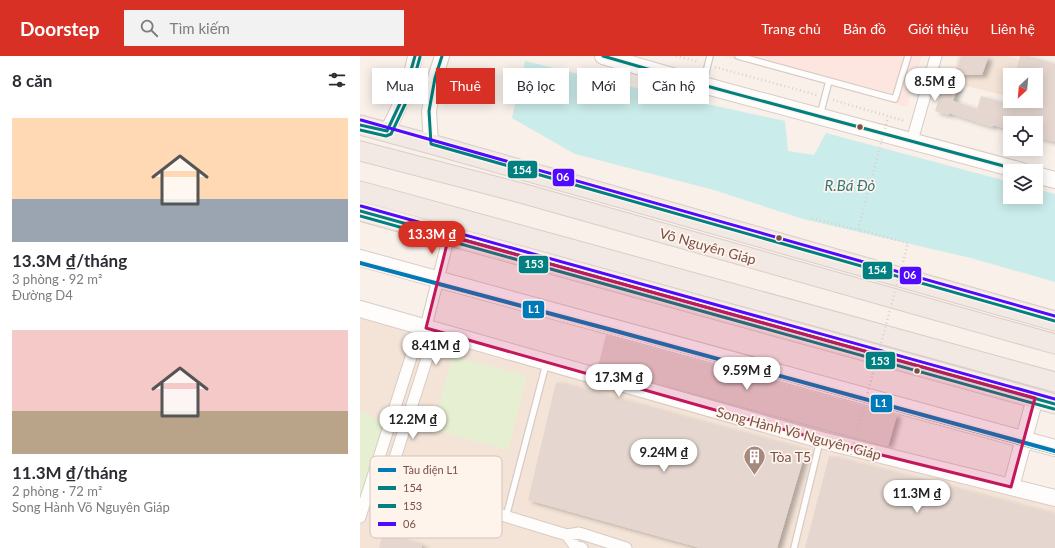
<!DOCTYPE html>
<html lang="vi">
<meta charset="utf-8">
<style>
:root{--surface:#fff;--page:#f2f2f3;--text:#2b2b33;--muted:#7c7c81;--accent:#d93025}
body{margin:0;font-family:Lato,sans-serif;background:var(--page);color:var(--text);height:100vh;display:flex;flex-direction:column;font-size:15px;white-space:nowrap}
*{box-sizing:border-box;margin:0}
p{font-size:13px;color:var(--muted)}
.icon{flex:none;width:22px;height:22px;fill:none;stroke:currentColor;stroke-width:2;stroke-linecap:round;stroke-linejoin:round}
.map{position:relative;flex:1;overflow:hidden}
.details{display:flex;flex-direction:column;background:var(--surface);width:360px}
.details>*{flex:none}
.hud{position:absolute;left:12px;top:12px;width:380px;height:36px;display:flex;gap:8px}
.needle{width:26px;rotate:206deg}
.tools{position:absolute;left:643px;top:12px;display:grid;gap:8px}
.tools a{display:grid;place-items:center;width:40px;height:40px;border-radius:0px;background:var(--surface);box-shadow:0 2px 10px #0003;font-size:20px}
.price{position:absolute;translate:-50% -34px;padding:0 9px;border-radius:14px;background:#fff;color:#222;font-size:13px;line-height:26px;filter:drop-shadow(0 1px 2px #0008)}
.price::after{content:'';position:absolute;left:50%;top:24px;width:12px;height:9px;margin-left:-6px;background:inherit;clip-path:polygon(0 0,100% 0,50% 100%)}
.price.selected{background:var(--accent);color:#fff}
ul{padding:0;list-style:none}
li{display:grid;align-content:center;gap:8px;height:212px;padding:0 12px}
li span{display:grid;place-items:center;height:124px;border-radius:0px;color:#555}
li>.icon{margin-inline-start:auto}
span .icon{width:72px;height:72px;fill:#fffc;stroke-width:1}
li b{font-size:17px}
h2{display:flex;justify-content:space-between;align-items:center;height:48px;padding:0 12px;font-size:17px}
.tag{padding:0 14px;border-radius:0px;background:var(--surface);box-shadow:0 2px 10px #0003;font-size:14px;line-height:36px}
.tag.selected{background:var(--accent);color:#fff}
header{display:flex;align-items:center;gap:24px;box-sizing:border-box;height:56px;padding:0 20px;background:var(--accent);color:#fff}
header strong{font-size:19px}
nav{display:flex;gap:22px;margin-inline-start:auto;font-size:14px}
.search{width:280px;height:36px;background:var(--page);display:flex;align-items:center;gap:10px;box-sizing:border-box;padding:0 14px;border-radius:0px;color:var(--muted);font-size:15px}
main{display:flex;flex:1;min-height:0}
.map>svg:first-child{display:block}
.residential{fill:#f4e3d7}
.commercial{fill:#fce6df}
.green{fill:#e7efd2}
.water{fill:#caecea}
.building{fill:#e5d7d0;filter:url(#shadow)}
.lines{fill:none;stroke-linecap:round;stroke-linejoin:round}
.service-casing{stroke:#d6cbc6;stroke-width:8}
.minor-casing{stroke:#d6cbc6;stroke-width:13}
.tertiary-casing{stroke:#d6cbc6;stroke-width:16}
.secondary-casing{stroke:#d9ccc7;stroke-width:18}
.trunk-casing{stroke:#dacdc8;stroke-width:21}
.path{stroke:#dbd0cb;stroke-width:2.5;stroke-dasharray:1 3;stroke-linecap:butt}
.service{stroke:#fefdfc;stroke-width:5.5}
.minor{stroke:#fefdfc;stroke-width:11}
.tertiary{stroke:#fefdfc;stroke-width:14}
.secondary{stroke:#fefdfc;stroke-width:16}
.trunk{stroke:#f2e9e4;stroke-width:19}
.path-bridge{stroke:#dbd0cb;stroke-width:2.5;stroke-dasharray:1 3;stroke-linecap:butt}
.bus-1-casing{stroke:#fff4ec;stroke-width:6}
.bus-2-casing{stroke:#fff4ec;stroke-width:6}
.bus-3-casing{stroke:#fff4ec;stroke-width:6}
.bus-1{stroke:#008080;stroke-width:3}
.bus-2{stroke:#008080;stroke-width:3}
.bus-3{stroke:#4f0aff;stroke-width:3}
.metro-1-casing{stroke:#fff4ec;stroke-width:7}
.metro-1{stroke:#0079b8;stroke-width:4}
.marked{fill:#c2185b;fill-opacity:0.2;stroke:#c2185b;stroke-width:3;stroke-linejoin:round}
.bus-dot{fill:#795146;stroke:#fff4ec;stroke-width:1.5}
.labels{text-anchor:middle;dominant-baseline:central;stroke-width:3.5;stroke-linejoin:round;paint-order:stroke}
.street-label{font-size:14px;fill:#795146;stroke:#fff4ec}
.poi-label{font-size:14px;fill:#795146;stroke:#fff4ec;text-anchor:start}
.water-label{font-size:15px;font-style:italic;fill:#357879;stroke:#fff4ec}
.key{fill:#fff4ec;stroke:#d7c3ba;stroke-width:1}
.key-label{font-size:11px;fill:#795146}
.line-badge{stroke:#fff4ec;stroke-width:1.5}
.badge-label{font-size:11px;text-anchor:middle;font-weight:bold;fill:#fff}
</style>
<header>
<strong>Doorstep</strong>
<div class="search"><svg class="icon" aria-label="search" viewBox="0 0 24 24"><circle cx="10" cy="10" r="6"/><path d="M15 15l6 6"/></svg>Tìm kiếm</div>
<nav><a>Trang chủ</a><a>Bản đồ</a><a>Giới thiệu</a><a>Liên hệ</a></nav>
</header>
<main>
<section class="details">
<h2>8 căn<svg class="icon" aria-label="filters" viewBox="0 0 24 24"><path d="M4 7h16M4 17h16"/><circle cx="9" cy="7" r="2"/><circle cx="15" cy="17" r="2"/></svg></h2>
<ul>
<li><span style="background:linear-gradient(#ffd9b3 65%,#9aa5b1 0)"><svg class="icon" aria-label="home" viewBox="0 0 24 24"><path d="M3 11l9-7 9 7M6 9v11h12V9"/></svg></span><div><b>13.3M ₫/tháng</b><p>3 phòng · 92 m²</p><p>Đường D4</p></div></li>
<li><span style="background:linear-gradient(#f6c9c9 65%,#b9a48a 0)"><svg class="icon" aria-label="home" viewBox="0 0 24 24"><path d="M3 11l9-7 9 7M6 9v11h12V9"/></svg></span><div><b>11.3M ₫/tháng</b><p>2 phòng · 72 m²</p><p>Song Hành Võ Nguyên Giáp</p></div></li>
</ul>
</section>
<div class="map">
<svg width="695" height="492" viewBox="0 0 695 492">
<defs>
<filter id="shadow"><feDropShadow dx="4.5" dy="2.5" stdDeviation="2" flood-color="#0004"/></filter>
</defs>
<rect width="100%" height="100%" fill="#f8f0e9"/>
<path class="residential" d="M 598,0 L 647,0 L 695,13 L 695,53 L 664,45 L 676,45 L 676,19 L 650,19 L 650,41 L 591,26 Z
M 0,258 L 695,446 L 695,492 L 0,492 Z"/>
<path class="commercial" d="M 363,0 L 562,0 L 547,51 Z"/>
<path class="green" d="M 92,300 L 167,320 L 148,394 L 73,374 Z
M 0,355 L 27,368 L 0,451 Z"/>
<path class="water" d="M 165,5 L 301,38 L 425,65 L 428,95 L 454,99 L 466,77 L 650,126 L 650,141 L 676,141 L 676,133 L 695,138 L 695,226 L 611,202 L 443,163 L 354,134 L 215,98 L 152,62 Z"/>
<path class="building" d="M 601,0 L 621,0 L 628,2 L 622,19 L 595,19 Z
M 660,0 L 669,0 L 695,8 L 695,86 L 676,81 L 676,67 L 650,67 L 650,74 L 633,69 L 632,71 L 589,57 L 589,59 L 575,55 L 584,26 L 598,30 L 593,45 L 617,53 L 621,40 L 645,47 L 646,41 L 650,42 L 650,45 L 660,45 L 676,50 L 676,19 L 655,19 Z
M 246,279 L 537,359 L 528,390 L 238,311 Z
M 196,326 L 446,394 L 417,492 L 340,492 L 168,444 Z
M 469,400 L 695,458 L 695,492 L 445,492 Z
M 23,477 L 62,489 L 62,492 L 19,492 Z"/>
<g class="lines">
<defs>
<path id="service" d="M 378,0 L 535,43 L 548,0
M 343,28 L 350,0
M 460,59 L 469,25
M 146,461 L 186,308
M 434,492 L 460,385"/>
<path id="minor" d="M 552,85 L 576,0
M 14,420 L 207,479 L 219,477 L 266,492
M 28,424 L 68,299 L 61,290
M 0,461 L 53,295 L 61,290 L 89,180
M 207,479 L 215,490 L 222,492"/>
<path id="tertiary" d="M 27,75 C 40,51 50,27 55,0
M 71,88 L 69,55 L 75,22 L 82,0"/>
<path id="secondary" d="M 243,0 L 343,29 L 662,115
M 676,119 L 695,124
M 0,202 L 695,392
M 0,253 L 461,384 L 695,442
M 651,431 L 675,342"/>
<path id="trunk" d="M 0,69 L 71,88 L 695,265
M 0,95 L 161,137 L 695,288
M 0,135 L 695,326
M 0,155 L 695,348"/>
</defs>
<use href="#service" class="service-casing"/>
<use href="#minor" class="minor-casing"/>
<use href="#tertiary" class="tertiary-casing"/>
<use href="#secondary" class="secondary-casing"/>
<use href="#trunk" class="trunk-casing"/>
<path class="path" d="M 316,0 L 339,6
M 355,11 L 457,39
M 473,44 L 545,65
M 452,162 L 498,174"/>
<use href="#service" class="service"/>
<use href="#minor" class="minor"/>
<use href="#tertiary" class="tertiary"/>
<use href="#secondary" class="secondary"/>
<use href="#trunk" class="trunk"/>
<path class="path-bridge" d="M 491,399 L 548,187 L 498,174 L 528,61"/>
<defs>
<path id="bus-1" d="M 82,0 L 75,22 L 69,55 L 71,88 L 695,265
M 243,0 L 343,29 L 662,115
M 0,69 L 27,75 L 44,39 L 55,0
M 0,155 L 695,348"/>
<path id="bus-2" d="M 0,74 L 26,80 L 31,78 L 49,40 L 60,1
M 0,160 L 694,353
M 0,207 L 694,397"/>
<path id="bus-3" d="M 1,64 L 695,260
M 1,150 L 695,343"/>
</defs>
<use href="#bus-1" class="bus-1-casing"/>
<use href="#bus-2" class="bus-2-casing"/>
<use href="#bus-3" class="bus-3-casing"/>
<use href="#bus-1" class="bus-1"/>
<use href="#bus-2" class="bus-2"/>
<use href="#bus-3" class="bus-3"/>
<defs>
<path id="metro-1" d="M 0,207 L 252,274 L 695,395"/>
</defs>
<use href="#metro-1" class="metro-1-casing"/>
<use href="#metro-1" class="metro-1"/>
</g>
<path class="marked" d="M 89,180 L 675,342 L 651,431 L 461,384 L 66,272 Z"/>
<defs>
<symbol id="building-pin" viewBox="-11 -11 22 30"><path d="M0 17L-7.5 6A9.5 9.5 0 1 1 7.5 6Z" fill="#a5897f" stroke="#fff4ec"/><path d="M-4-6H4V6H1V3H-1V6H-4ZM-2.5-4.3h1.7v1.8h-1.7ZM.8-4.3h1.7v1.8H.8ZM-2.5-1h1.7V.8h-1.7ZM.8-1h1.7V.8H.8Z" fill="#fff"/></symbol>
</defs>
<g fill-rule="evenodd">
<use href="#building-pin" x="382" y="388" width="25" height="34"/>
</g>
<g class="bus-dot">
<circle cx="500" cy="71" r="3.5"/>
<circle cx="419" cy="182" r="3.5"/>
<circle cx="557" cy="315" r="3.5"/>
</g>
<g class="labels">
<g class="street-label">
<text transform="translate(348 190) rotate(16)">Võ Nguyên Giáp</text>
<text transform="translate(439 377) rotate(15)">Song Hành Võ Nguyên Giáp</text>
</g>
<g class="poi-label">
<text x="410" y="400">Tòa T5</text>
</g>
<g class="water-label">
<text x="490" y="129">R.Bá Đỏ</text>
</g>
</g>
<rect x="10" y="400" width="132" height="82" rx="6" class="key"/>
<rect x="18" y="412" width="18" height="4" fill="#0079b8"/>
<rect x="18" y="430" width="18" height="4" fill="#008080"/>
<rect x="18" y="448" width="18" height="4" fill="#008080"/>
<rect x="18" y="466" width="18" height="4" fill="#4f0aff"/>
<g class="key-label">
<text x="43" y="418">Tàu điện L1</text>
<text x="43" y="436">154</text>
<text x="43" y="454">153</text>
<text x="43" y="472">06</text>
</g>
<g class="line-badge">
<rect x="147" y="104" width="31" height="19" rx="4" fill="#008080"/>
<rect x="192" y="112" width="23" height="19" rx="4" fill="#4f0aff"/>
<rect x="158" y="199" width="31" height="19" rx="4" fill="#008080"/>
<rect x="502" y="205" width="31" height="19" rx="4" fill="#008080"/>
<rect x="539" y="210" width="23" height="19" rx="4" fill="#4f0aff"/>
<rect x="162" y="244" width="23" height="19" rx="4" fill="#0079b8"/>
<rect x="505" y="295" width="31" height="19" rx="4" fill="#008080"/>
<rect x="510" y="338" width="23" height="19" rx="4" fill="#0079b8"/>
</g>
<g class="badge-label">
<text x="162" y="118">154</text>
<text x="203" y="125">06</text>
<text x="174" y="212">153</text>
<text x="517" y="218">154</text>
<text x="550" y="223">06</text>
<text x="174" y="257">L1</text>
<text x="520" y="309">153</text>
<text x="521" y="351">L1</text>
</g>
</svg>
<div class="tools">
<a><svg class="needle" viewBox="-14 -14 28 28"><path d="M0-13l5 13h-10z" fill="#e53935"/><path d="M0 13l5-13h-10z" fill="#7c7c81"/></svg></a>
<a><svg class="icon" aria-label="locate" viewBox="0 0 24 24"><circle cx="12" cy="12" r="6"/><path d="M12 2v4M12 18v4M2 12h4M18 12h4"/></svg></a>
<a><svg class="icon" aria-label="layers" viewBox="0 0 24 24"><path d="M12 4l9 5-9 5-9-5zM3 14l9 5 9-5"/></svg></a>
</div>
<b class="price" style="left:575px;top:46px">8.5M ₫</b>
<b class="price selected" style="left:72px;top:199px">13.3M ₫</b>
<b class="price" style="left:76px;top:310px">8.41M ₫</b>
<b class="price" style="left:387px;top:335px">9.59M ₫</b>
<b class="price" style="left:259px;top:342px">17.3M ₫</b>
<b class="price" style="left:53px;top:384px">12.2M ₫</b>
<b class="price" style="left:304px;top:417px">9.24M ₫</b>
<b class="price" style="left:557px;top:458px">11.3M ₫</b>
<div class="hud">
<a class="tag">Mua</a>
<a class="tag selected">Thuê</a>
<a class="tag">Bộ lọc</a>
<a class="tag">Mới</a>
<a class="tag">Căn hộ</a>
</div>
</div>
</main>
